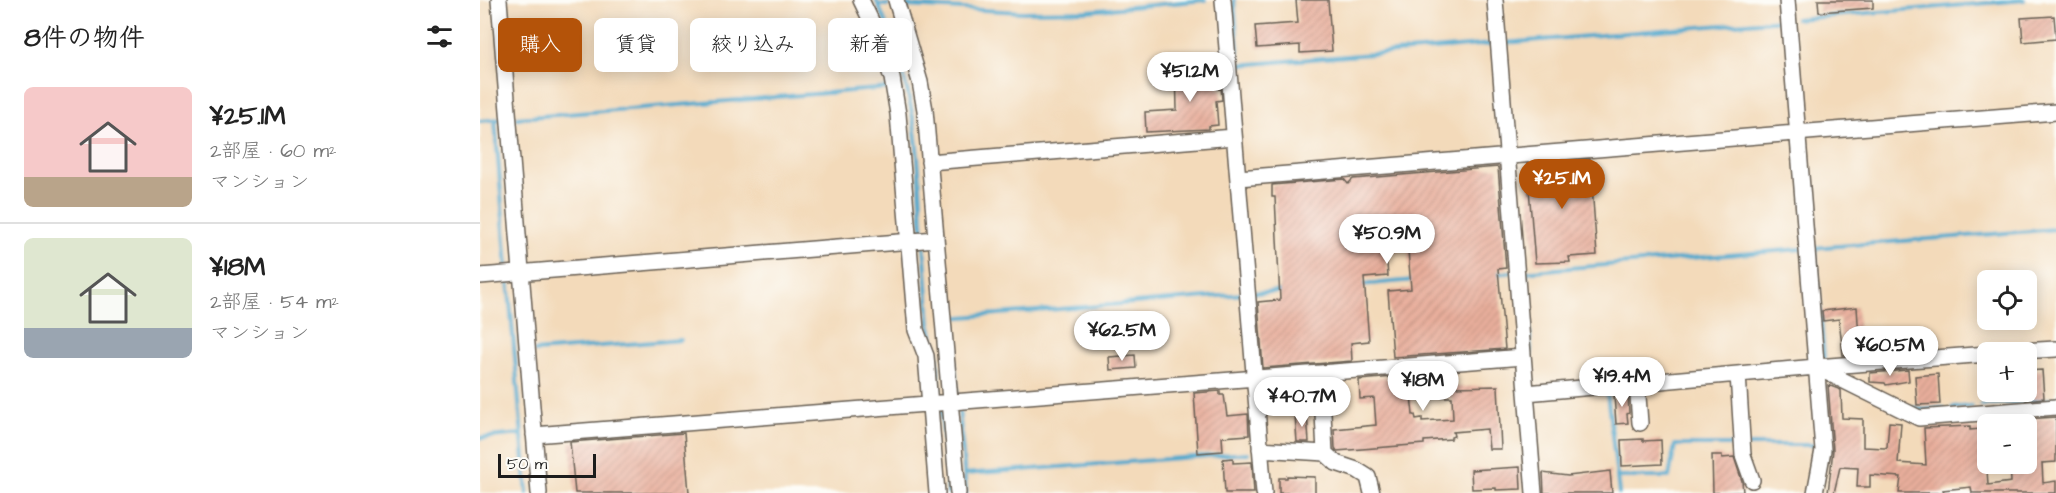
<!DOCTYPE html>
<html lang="ja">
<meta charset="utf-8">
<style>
:root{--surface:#fff;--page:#f2f2f2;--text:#222;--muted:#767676;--line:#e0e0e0;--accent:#b45309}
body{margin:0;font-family:"Architects Daughter","Klee One",sans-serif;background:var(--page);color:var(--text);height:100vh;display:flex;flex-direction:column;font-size:22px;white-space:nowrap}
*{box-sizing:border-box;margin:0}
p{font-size:20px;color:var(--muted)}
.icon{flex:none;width:33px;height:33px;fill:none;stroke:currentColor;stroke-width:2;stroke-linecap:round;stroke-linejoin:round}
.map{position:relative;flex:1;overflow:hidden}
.panel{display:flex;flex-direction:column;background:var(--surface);width:480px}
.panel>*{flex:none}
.top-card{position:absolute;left:18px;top:18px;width:570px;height:54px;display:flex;gap:12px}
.tools{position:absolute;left:1497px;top:270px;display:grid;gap:12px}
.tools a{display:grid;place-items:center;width:60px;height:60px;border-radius:9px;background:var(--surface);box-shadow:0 3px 15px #0003;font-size:30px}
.scale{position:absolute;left:18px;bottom:15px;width:98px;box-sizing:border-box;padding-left:6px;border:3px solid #1c1c1c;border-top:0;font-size:16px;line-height:21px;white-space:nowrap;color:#1c1c1c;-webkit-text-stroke:4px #fdfcf7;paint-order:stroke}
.price{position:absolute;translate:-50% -51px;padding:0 14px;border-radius:21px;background:#fff;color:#222;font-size:20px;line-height:39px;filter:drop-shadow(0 2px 3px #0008)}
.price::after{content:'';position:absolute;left:50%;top:36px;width:18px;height:14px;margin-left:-9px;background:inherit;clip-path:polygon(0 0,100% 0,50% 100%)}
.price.current{background:var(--accent);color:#fff}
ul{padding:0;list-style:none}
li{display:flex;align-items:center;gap:18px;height:150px;padding:0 24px}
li+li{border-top:2px solid var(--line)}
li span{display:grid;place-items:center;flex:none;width:168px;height:120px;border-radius:9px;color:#555}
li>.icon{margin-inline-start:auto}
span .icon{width:72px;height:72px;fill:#fffc;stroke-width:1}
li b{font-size:26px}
h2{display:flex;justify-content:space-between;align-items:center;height:72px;padding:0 24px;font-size:26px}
.pill{padding:0 21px;border-radius:9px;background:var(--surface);box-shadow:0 3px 15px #0003;font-size:21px;line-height:54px}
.pill.current{background:var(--accent);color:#fff}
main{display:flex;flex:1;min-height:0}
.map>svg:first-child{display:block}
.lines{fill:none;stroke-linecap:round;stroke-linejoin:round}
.stream{stroke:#50a8cd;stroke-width:4}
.building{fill:url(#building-hatch);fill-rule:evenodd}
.minor-casing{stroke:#675e53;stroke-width:18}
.minor{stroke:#fff;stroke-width:15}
</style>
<main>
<section class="panel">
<h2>8件の物件<svg class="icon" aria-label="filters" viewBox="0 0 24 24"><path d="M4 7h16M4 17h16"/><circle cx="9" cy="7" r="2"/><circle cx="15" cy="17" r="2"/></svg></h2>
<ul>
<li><span style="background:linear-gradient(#f6c9c9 75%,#b9a48a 0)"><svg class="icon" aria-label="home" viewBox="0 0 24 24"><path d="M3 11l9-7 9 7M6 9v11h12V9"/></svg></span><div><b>¥25.1M</b><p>2部屋 · 60 m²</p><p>マンション</p></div></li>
<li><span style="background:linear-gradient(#dfe7d0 75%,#9aa5b1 0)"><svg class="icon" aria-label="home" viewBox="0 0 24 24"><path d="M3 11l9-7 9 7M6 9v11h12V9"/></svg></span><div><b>¥18M</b><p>2部屋 · 54 m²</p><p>マンション</p></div></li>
</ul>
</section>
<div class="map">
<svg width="1576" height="493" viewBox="0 0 1576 493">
<defs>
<pattern id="building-hatch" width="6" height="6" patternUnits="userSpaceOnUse" patternTransform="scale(1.5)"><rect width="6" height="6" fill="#e8ae9b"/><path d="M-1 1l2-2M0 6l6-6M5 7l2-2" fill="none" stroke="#c69585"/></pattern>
</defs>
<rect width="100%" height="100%" fill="#fdfcf7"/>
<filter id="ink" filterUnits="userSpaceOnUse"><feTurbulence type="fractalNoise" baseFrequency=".0167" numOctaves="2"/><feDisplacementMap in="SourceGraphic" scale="12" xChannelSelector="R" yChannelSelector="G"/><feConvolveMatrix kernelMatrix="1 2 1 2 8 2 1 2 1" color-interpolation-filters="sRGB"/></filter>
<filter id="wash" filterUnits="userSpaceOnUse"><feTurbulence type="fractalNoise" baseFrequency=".008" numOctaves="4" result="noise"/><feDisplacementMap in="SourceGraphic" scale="24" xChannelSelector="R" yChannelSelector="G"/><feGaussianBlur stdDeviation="1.35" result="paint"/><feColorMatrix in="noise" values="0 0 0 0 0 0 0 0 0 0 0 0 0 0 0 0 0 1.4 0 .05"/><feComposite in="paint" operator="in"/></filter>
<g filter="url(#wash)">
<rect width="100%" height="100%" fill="#f3daba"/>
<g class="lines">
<path class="stream" d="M 396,0 C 414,39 427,82 434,124 C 440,161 440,199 443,236
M 754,0 L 759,65 L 1013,44
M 398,5 L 408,5
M 426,6 L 542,12 L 607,11 L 725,0
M 1316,19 L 1544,0
M 1024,43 L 1303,20
M 37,118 L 409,88
M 15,120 L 27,268
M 0,121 L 21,119
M 444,243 L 450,326 L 457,354 L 460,400
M 1332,248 L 1576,229
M 1335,248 L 1344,358
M 1046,271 L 1051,356
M 1041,272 L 1321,249
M 1014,274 L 1033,272
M 28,279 L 47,493
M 879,285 L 935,280
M 772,293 L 803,291
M 469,318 L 764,294
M 471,318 L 477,394
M 55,351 L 201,340
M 1124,393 L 1127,393 L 1139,493
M 1501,405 L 1576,399
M 461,407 L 468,493
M 1433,407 L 1443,410 L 1463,408
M 479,408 L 486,493
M 1472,408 L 1492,406
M 0,438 L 41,434
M 1268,445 L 1336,445
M 484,474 L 768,453
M 1137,477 L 1189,477 L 1195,445 L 1257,445"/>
</g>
<g id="blocks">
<path class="building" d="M 816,0 L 848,0 L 852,51 L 820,53 L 820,45 L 777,48 L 775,26 L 818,23 Z
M 1338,0 L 1393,0 L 1393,8 L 1339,12 Z
M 1574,16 L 1576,39 L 1543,42 L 1541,18 Z
M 709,65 L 709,68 L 731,66 L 732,74 L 736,73 L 738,89 L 741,88 L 742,100 L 736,101 L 738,125 L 729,126 L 729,129 L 666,132 L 665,112 L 697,110 L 696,66 Z
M 1110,159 L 1117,255 L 1089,257 L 1090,262 L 1055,263 L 1047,164 Z
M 1018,167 L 1026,268 L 1018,269 L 1025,349 L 913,357 L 908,291 L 931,289 L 928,250 L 906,252 L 908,276 L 884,278 L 889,341 L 871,343 L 872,361 L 783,368 L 778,302 L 800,300 L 795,197 L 792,197 L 792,185 L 864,179 L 868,184 L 873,179 Z
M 1377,307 L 1380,354 L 1363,355 L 1359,319 L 1343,321 L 1342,311 Z
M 655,355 L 656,368 L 630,370 L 629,357 Z
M 1428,370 L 1429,381 L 1406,385 L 1405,383 L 1390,382 L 1390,373 Z
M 1562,370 L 1564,398 L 1546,400 L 1546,371 Z
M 973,372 L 974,387 L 1018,386 L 1021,449 L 1009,449 L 1007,429 L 973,432 L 974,436 L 971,437 L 971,439 L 944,441 L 944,444 L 857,451 L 855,448 L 854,429 L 896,425 L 894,398 L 880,399 L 879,380 ZM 960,392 L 960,397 L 972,397 L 973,419 L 942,421 L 942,418 L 936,419 L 935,415 L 933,415 L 931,395 Z
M 1458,374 L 1460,404 L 1437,405 L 1435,376 Z
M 1348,385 L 1361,390 L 1362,418 L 1383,419 L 1383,447 L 1405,448 L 1407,447 L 1409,422 L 1421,423 L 1418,463 L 1446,465 L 1444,428 L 1490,426 L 1490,430 L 1501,429 L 1502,454 L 1506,454 L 1508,485 L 1531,482 L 1530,465 L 1547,465 L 1547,419 L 1576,417 L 1576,462 L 1562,463 L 1563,483 L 1576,481 L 1576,493 L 1492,493 L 1491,487 L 1463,490 L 1464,493 L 1419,493 L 1421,477 L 1390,475 L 1390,487 L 1377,487 L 1378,468 L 1360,467 L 1354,493 L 1348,493 L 1353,450 Z
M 740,391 L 740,395 L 744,395 L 747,416 L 768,414 L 769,435 L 742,437 L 743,451 L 718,453 L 714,393 Z
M 1148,394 L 1149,413 L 1147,414 L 1148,423 L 1136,424 L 1134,395 Z
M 827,414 L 829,442 L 817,442 L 815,415 Z
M 204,433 L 209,493 L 95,493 L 90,442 Z
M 1163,439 L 1163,441 L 1181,440 L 1182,464 L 1142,466 L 1141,440 Z
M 1232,455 L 1242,455 L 1242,458 L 1254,457 L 1262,481 L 1263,492 L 1233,493 Z
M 753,458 L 753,463 L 772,462 L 774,493 L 745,493 L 743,459 Z
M 1040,467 L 1041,489 L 1016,490 L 1016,488 L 992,489 L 991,470 Z
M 1130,471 L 1132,493 L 1064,493 L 1063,473 L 1088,476 Z
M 807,476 L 835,477 L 835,493 L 799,493 L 799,478 L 807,478 Z"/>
</g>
</g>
<g filter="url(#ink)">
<use href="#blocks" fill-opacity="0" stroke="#675e53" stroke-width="1.5"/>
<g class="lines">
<defs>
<path id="minor" d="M 19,0 L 59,493
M 381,0 L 394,27 L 412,78 L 418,114 L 436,330 L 446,356 L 457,493
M 416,0 L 440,82 L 445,110 L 478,493
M 743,0 L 784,493
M 1015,0 L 1054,493
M 1307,0 L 1343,450 L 1335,493
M 449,162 L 754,137
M 758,178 L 1576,112
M 0,276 L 456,239
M 1525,352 L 1576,349
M 1336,367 L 1439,418 L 1576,407
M 1258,374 L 1263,455 L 1272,480
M 1157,383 L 1160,423
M 1046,393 L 1336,367 L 1508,354
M 54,435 L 1043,357
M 780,449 L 845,453 L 841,373
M 845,453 L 856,463 L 877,470 L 888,477 L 892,493"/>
</defs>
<use href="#minor" class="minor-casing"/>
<use href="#minor" class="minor"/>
</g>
</g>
</svg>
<div class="tools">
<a><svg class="icon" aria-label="locate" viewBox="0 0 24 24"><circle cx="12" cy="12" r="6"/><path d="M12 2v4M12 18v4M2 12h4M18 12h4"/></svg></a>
<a>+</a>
<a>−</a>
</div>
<div class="scale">50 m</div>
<b class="price" style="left:710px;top:103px">¥51.2M</b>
<b class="price current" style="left:1082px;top:210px">¥25.1M</b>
<b class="price" style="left:907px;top:265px">¥50.9M</b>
<b class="price" style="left:642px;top:362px">¥62.5M</b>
<b class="price" style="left:1410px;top:377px">¥60.5M</b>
<b class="price" style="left:1142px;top:408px">¥19.4M</b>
<b class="price" style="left:943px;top:412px">¥18M</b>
<b class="price" style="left:822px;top:428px">¥40.7M</b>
<div class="top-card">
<a class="pill current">購入</a>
<a class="pill">賃貸</a>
<a class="pill">絞り込み</a>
<a class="pill">新着</a>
</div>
</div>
</main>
